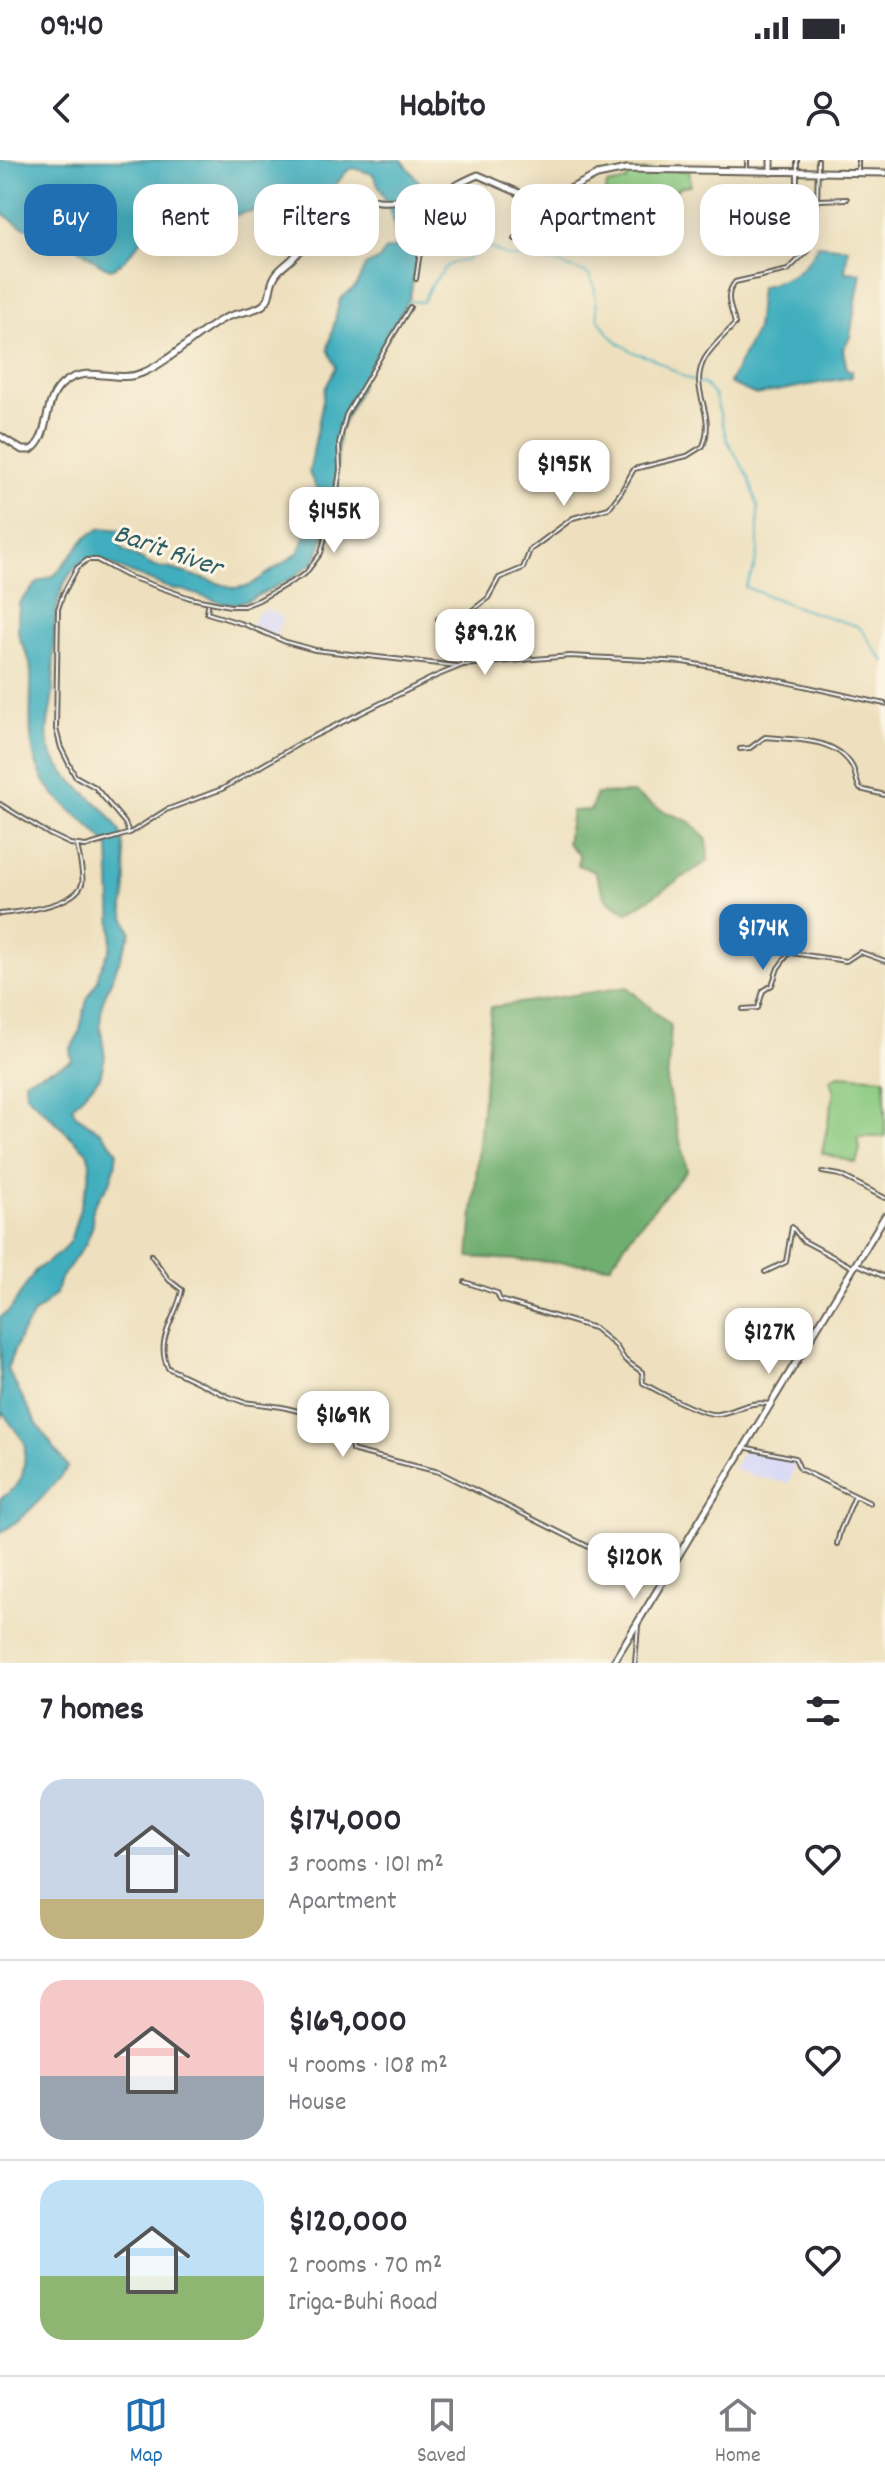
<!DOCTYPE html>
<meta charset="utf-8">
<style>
:root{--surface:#fff;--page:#f7f7f7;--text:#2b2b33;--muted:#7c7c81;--line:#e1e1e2;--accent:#1f6fb2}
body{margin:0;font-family:Dekko,sans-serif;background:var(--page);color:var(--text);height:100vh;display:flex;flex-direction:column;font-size:30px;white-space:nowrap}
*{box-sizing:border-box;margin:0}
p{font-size:26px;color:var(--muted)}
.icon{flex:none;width:44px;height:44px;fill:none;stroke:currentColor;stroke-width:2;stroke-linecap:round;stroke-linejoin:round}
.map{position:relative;height:1503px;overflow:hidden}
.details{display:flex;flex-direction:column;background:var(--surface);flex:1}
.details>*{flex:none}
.banner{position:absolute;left:24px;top:24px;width:838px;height:72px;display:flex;gap:16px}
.price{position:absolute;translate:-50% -68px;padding:0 18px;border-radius:16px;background:#fff;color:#222;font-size:26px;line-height:52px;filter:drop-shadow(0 2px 4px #0008)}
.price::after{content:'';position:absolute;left:50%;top:48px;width:24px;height:18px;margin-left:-12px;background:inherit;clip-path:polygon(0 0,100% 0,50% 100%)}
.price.on{background:var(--accent);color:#fff}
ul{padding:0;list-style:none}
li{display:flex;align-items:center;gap:24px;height:200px;padding:0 40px}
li+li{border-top:2px solid var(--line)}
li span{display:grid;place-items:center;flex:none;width:224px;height:160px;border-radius:24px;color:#555}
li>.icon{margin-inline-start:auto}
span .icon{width:96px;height:96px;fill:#fffc;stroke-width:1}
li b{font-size:34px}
h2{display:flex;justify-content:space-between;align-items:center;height:96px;padding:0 40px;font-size:34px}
.chip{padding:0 28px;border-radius:24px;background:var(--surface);box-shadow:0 4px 20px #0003;font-size:28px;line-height:72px}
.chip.on{background:var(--accent);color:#fff}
.status{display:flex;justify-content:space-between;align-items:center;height:56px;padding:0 40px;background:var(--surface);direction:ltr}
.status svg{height:22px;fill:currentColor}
header{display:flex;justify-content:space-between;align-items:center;height:104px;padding:0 40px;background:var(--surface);font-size:36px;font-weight:800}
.tab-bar{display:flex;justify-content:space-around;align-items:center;height:112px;border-top:2px solid var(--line);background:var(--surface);font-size:22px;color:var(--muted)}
.tab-bar a{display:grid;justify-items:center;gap:4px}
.tab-bar .on{color:var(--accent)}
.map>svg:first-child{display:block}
.built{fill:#d6d7f8}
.green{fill:#8bca81;stroke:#54734e;stroke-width:2}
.forest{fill:#70ae6f;stroke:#466546;stroke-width:2}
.water{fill:#41aebe;stroke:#2e656d;stroke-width:2;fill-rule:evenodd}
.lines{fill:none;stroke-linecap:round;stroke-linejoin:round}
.stream{stroke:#41aebe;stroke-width:2}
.street-casing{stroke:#666155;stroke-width:6}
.secondary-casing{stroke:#666155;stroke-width:9}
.street{stroke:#fff;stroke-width:2}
.secondary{stroke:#fff;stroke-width:5}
.labels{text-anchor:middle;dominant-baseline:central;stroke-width:6;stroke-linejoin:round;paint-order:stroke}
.water-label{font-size:28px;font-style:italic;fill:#2d5e65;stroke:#fcf5e5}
</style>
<div class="status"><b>09:40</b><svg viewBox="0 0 49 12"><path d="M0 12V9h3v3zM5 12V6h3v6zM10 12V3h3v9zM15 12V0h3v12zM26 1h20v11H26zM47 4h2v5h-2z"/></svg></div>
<header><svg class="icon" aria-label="back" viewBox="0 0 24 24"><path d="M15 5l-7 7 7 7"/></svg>Habito<svg class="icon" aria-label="person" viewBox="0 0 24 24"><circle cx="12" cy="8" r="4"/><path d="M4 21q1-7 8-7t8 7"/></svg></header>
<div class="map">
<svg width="885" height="1503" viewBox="0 0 885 1503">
<rect width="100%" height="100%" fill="#fcf5e5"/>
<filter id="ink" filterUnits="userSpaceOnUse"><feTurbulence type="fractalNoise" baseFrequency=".0125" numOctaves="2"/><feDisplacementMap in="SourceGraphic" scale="16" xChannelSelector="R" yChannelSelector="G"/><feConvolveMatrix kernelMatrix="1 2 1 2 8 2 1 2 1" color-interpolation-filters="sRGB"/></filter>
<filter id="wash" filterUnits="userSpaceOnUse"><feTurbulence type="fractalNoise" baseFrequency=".006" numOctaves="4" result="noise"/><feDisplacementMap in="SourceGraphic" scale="32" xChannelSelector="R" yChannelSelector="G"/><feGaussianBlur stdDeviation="1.8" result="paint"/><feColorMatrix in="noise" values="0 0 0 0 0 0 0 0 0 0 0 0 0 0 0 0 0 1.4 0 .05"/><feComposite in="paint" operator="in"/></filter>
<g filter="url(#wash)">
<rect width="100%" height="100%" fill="#eee0be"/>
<path class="built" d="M 267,449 L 283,458 L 275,477 L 251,466 L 257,454 Z
M 745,1287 L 796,1301 L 789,1323 L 758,1317 L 733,1309 Z"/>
<path class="green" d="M 689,10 L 691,25 L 680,27 L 662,42 L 660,61 L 650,65 L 647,84 L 603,86 L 608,55 L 603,53 L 607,25 L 627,21 L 627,11 Z
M 839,915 L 885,918 L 885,977 L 857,977 L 860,990 L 856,1003 L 822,993 L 834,933 L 830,919 Z"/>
<path class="forest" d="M 633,633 L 661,650 L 691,662 L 707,680 L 708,701 L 627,753 L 606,739 L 595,712 L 578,705 L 579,695 L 567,683 L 572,651 L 591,650 L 596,634 Z
M 627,827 L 671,866 L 667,925 L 687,1010 L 635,1070 L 610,1106 L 469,1097 L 491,847 Z"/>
<path class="water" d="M 0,0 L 402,0 L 428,33 L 410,137 L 360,222 L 362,224 L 339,272 L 335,331 L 330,336 L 324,376 L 315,401 L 291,419 L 247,441 L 234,444 L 223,443 L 182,430 L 171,429 L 92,397 C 44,416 56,490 53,531 C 52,548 44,569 49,586 C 61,624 101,637 119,670 C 125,680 127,726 125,737 C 124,746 123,740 123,749 C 124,757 128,765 131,772 L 102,843 L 100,864 L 105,897 L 100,917 L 72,947 L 76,955 L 102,973 L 117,991 L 115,1007 L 110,1022 L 94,1045 L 92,1054 L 93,1065 L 86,1083 L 59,1121 L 56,1134 L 34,1154 L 21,1174 L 7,1209 L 37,1264 L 68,1307 C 48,1332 27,1357 0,1373 L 0,1339 C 26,1323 24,1313 25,1283 L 2,1252 L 1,1259 L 0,1157 L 10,1150 L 35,1111 L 61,1092 L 70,1081 L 89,1018 L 90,1003 L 87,992 L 26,934 L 25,920 L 72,901 L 70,890 L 79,874 L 87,839 L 98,820 L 99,812 L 110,789 L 112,774 L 109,688 C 92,662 61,648 45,622 C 24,588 32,551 31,513 C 31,500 25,490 20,480 C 16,470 19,453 19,443 L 38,422 L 55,415 L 86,377 L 101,368 L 123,370 L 121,389 L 155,407 L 172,409 L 234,428 L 249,426 L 298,393 L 310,367 L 311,342 L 316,327 L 309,313 L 325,229 L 336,207 L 328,189 L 340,139 L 356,126 L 365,106 L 380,99 L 385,90 L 395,88 C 399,60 384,38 373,14 L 353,8 L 347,11 L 322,41 L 320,44 L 322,53 C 303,77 277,48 254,51 C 239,53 226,59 212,62 C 191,66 170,61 152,72 C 135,82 129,102 111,109 C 82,100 87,78 50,89 L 45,86 L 40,71 L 21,66 L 0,52 ZM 98,34 L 101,37 L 98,48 L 76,67 L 71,68 C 67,53 86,41 98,34 Z
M 818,85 L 848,88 L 845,112 L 861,113 L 850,177 L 843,189 L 847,210 L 852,210 L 852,217 L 756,235 L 729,223 L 756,170 L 760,127 C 790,118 803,114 818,85 Z"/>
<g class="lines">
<path class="stream" d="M 408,141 L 423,142 L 429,128 L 446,107 L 456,101 L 466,101 L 484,85 L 509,97 L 554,102 L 588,114 L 594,124 L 598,158 L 608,173 L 620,184 L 635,193 L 652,198 L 688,219 L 704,224 L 715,236 L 727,280 L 749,318 L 758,347 L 758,391 L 753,412 L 745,427 L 802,449 L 857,466 C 868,473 872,490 885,501"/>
</g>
</g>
<g filter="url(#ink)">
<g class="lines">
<defs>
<path id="street" d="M 747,0 L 747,11
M 858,11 L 858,0
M 818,40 L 847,39
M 817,46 L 818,0
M 515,79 L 540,40
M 416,119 C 419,101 420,82 427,65 C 431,54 440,47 439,34
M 208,445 L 207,453 L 246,465 L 286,482 L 315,490 L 457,506
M 438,459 L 464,465
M 463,504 L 463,470 L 470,452 L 488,438 L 499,418 L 523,408 L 530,390 L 573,358 L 609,348 L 621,332 L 634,309 L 687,296 L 703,286 C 717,251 687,231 705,198 C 713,185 725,175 735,164 C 732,148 723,137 735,122 L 788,110 L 808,90 L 806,54 L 797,22 L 797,0
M 740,589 L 750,588 L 765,577 C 794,580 835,577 852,606 C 856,613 856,622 860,629 L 885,635
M 0,644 L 49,674 L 70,684 L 86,686 L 100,682 L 130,673 L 166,650 L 222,629 L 302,582 L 436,516 L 463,505 L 570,496 L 683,502 L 736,511 L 885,544
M 129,673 L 125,663 L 95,627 L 75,616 L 61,588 L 56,569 L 58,449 L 63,434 L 77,408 L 87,400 L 97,400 L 127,416 L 190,438 L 230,446 L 244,446 L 259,440 L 305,414 L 321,393 L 336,337 L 340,310 L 339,283 L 346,255 L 410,147
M 0,754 C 20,752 74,746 82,724 C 84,719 79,693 77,686
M 782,778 L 788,782 L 791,793 L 846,801 L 860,792 L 885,801
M 743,849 L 758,848 L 763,831 L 772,825 L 778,808 L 789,793
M 822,1012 L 840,1015 L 885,1038
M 151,1095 L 169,1120 L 182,1130 C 177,1158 154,1178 168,1208 L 227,1236 L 243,1242 L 282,1247 L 314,1255 L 324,1267 L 350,1274 L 352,1290 L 355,1291 L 439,1312 L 589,1387 L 661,1420
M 857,1104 L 885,1117
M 765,1112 L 786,1102 L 792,1067 L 802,1080 L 852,1107
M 465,1122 L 497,1133 L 500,1140 L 594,1168 L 616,1186 L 625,1200 L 642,1212 L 643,1223 C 659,1232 704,1257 719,1254 C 737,1251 750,1240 769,1244
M 748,1288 L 795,1298 L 800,1309 L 870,1343
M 837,1384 L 840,1371 L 855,1336
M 635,1503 L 638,1466"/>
<path id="secondary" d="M 771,12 L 771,0
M 0,276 L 22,290 L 31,290 C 52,276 41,239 65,222 C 90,204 116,224 142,213 C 171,201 195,174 223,159 C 235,152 252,153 263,145 C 272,138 269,127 274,118 C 277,110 285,106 291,100 C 309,83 324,56 345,43 C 359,34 364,39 379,41 C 393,43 413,38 427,36 C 446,33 460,22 478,15 L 524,35 L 545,39 L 556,36 L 597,15 L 627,9 L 885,13
M 613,1503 L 885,1056"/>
</defs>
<use href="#street" class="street-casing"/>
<use href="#secondary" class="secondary-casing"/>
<use href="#street" class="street"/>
<use href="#secondary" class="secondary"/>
</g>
</g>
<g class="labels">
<g class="water-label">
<text transform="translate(167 393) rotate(19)">Barit River</text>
</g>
</g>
</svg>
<b class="price" style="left:564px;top:348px">$195K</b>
<b class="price" style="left:334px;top:395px">$145K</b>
<b class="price" style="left:485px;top:517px">$89.2K</b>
<b class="price on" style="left:763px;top:812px">$174K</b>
<b class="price" style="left:769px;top:1216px">$127K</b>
<b class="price" style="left:343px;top:1299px">$169K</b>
<b class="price" style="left:634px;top:1441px">$120K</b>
<div class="banner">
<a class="chip on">Buy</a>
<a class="chip">Rent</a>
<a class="chip">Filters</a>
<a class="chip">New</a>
<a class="chip">Apartment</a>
<a class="chip">House</a>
</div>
</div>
<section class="details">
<h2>7 homes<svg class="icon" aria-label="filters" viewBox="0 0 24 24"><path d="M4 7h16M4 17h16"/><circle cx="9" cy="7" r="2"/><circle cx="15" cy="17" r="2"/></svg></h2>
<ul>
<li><span style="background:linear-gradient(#c9d6e8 75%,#c2b280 0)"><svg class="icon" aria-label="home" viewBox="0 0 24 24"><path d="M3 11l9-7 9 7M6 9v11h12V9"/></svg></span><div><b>$174,000</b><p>3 rooms · 101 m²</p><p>Apartment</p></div><svg class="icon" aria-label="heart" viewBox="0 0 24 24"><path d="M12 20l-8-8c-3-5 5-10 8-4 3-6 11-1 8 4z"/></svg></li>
<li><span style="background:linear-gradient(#f6c9c9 60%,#9aa5b1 0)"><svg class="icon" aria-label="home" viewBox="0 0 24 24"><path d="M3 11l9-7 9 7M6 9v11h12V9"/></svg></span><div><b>$169,000</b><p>4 rooms · 108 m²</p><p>House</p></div><svg class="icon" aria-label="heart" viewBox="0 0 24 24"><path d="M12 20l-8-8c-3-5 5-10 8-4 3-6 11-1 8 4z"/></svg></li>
<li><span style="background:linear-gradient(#bfe0f5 60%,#8fb573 0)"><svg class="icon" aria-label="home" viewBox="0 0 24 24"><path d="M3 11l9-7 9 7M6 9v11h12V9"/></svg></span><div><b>$120,000</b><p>2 rooms · 70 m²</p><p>Iriga-Buhi Road</p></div><svg class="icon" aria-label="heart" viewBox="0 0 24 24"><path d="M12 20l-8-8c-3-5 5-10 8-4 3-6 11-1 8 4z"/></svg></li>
</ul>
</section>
<nav class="tab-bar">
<a class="on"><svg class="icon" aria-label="map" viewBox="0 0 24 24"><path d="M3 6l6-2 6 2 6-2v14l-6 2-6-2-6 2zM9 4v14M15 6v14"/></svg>Map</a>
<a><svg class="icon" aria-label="saved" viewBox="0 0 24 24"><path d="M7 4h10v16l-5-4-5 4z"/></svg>Saved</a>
<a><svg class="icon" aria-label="home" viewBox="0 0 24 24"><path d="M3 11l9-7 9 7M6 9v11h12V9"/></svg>Home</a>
</nav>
